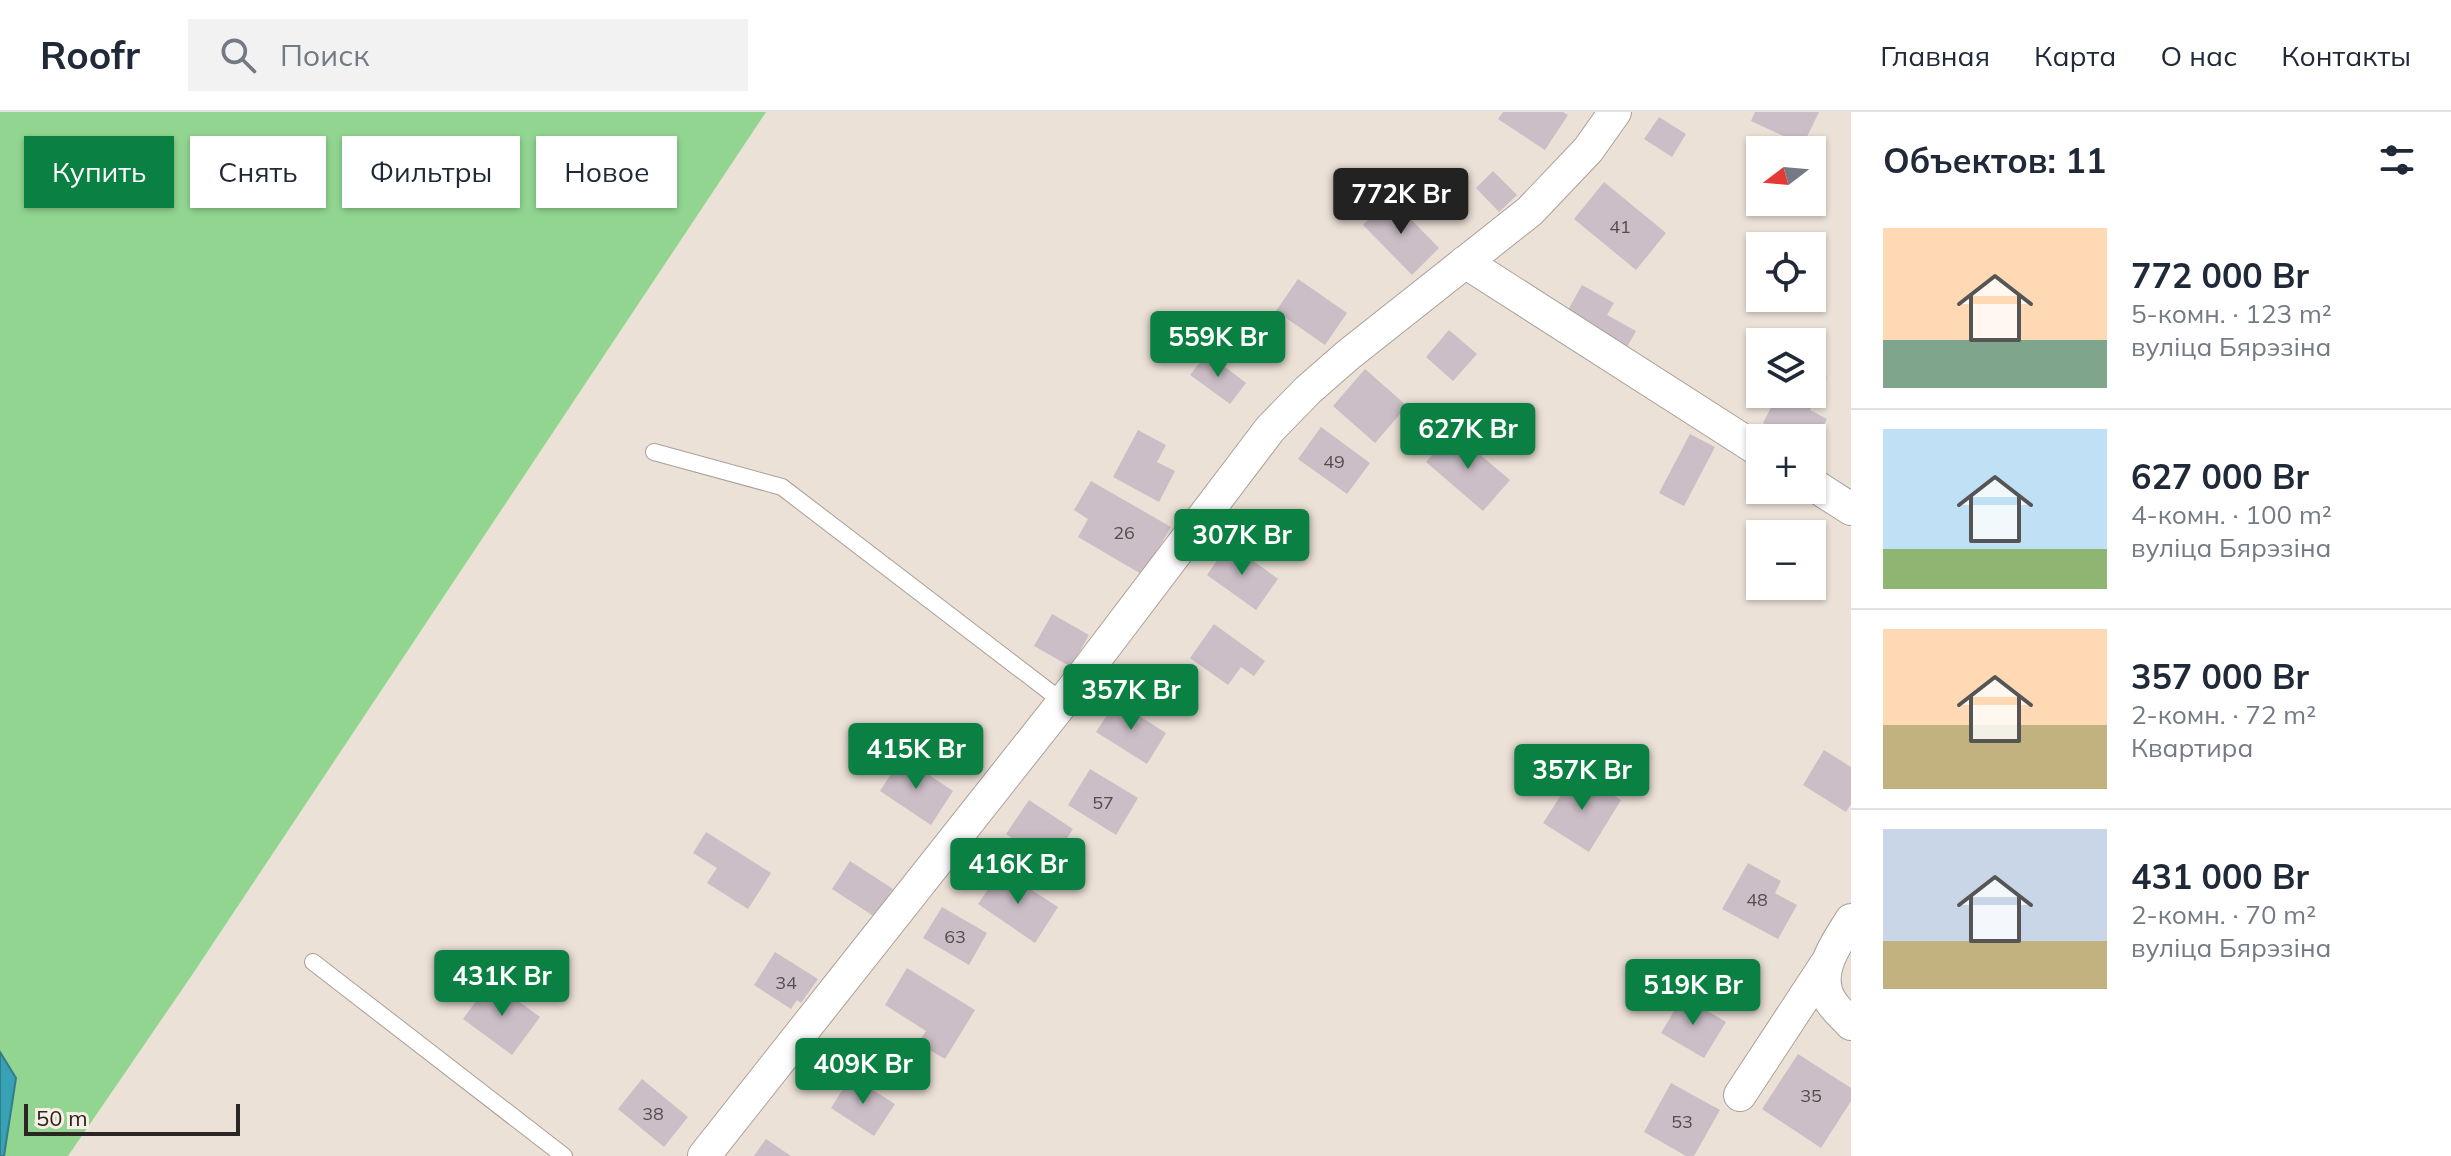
<!DOCTYPE html>
<html lang="ru">
<meta charset="utf-8">
<style>
:root{--surface:#fff;--page:#f2f2f3;--text:#1f2937;--muted:#747a83;--line:#e0e1e3;--accent:#0b8043}
body{margin:0;font-family:Mulish,sans-serif;background:var(--page);color:var(--text);height:100vh;display:flex;flex-direction:column;font-size:30px;white-space:nowrap}
*{box-sizing:border-box;margin:0}
p{font-size:26px;color:var(--muted)}
.icon{flex:none;width:44px;height:44px;fill:none;stroke:currentColor;stroke-width:2;stroke-linecap:round;stroke-linejoin:round}
.map{position:relative;flex:1;overflow:hidden}
.drawer{display:flex;flex-direction:column;background:var(--surface);width:600px}
.drawer>*{flex:none}
.hud{position:absolute;left:24px;top:24px;width:760px;height:72px;display:flex;gap:16px}
.needle{width:52px;rotate:254deg}
.tools{position:absolute;left:1746px;top:24px;display:grid;gap:16px}
.tools a{display:grid;place-items:center;width:80px;height:80px;border-radius:0px;background:var(--surface);box-shadow:0 2px 6px #0004;font-size:40px}
.scale{position:absolute;left:24px;bottom:20px;width:216px;box-sizing:border-box;padding-left:8px;border:4px solid #2a2623;border-top:0;font-size:22px;line-height:28px;white-space:nowrap;color:#2a2623;-webkit-text-stroke:6px #f9eee4;paint-order:stroke}
.price{position:absolute;translate:-50% -68px;padding:0 18px;border-radius:8px;background:var(--accent);color:#fff;font-size:26px;line-height:52px;filter:drop-shadow(0 2px 4px #0008)}
.price::after{content:'';position:absolute;left:50%;top:48px;width:24px;height:18px;margin-left:-12px;background:inherit;clip-path:polygon(0 0,100% 0,50% 100%)}
.price.current{background:#222;color:#fff}
ul{padding:0;list-style:none}
li{display:flex;align-items:center;gap:24px;height:200px;padding:0 32px}
li+li{border-top:2px solid var(--line)}
li span{display:grid;place-items:center;flex:none;width:224px;height:160px;border-radius:0px;color:#555}
li>.icon{margin-inline-start:auto}
span .icon{width:96px;height:96px;fill:#fffc;stroke-width:1}
li b{font-size:34px}
h2{display:flex;justify-content:space-between;align-items:center;height:96px;padding:0 32px;font-size:34px}
.tag{padding:0 28px;border-radius:0px;background:var(--surface);box-shadow:0 2px 6px #0004;font-size:28px;line-height:72px}
.tag.current{background:var(--accent);color:#fff}
header{display:flex;align-items:center;gap:48px;box-sizing:border-box;height:112px;padding:0 40px;background:var(--surface);border-bottom:2px solid var(--line)}
header strong{font-size:38px}
nav{display:flex;gap:44px;margin-inline-start:auto;font-size:28px}
.search{width:560px;height:72px;background:var(--page);display:flex;align-items:center;gap:20px;box-sizing:border-box;padding:0 28px;border-radius:0px;color:var(--muted);font-size:30px}
main{display:flex;flex:1;min-height:0}
.map>svg:first-child{display:block}
.green{fill:#91d590}
.water{fill:#37a2b5;stroke:#337d89;stroke-width:2}
.building{fill:#cbbec6}
.lines{fill:none;stroke-linecap:round;stroke-linejoin:round}
.lane-casing{stroke:#aaa097;stroke-width:18}
.street-casing{stroke:#aaa097;stroke-width:34}
.lane{stroke:#fff;stroke-width:16}
.street{stroke:#fff;stroke-width:32}
.labels{text-anchor:middle;dominant-baseline:central;stroke-width:6;stroke-linejoin:round;paint-order:stroke}
.number-label{font-size:18px;fill:#524c4c}
</style>
<header>
<strong>Roofr</strong>
<div class="search"><svg class="icon" aria-label="search" viewBox="0 0 24 24"><circle cx="10" cy="10" r="6"/><path d="M15 15l6 6"/></svg>Поиск</div>
<nav><a>Главная</a><a>Карта</a><a>О нас</a><a>Контакты</a></nav>
</header>
<main>
<div class="map">
<svg width="1851" height="1044" viewBox="0 0 1851 1044">
<rect width="100%" height="100%" fill="#ece1d7"/>
<path class="green" d="M 0,0 L 766,0 L 192,863 L 68,1044 L 0,1044 Z"/>
<path class="water" d="M 0,940 L 16,966 L 4,1044 L 0,1044 Z"/>
<path class="building" d="M 1503,0 L 1563,0 L 1568,3 L 1545,38 L 1498,7 Z
M 1755,0 L 1819,0 L 1803,33 L 1751,9 Z
M 1659,5 L 1686,22 L 1672,45 L 1644,27 Z
M 1493,59 L 1517,83 L 1499,100 L 1476,76 Z
M 1604,70 L 1666,121 L 1636,158 L 1574,107 Z
M 1390,86 L 1439,136 L 1412,163 L 1363,113 Z
M 1298,167 L 1347,201 L 1325,233 L 1276,199 Z
M 1582,173 L 1614,191 L 1607,203 L 1636,219 L 1623,242 L 1563,207 Z
M 1449,218 L 1477,242 L 1453,269 L 1426,245 Z
M 1207,241 L 1246,271 L 1230,292 L 1190,263 Z
M 1365,257 L 1407,294 L 1375,331 L 1333,294 Z
M 1812,257 L 1827,265 L 1810,298 L 1827,307 L 1812,336 L 1812,326 L 1792,326 L 1763,311 L 1778,282 L 1812,282 Z
M 1321,315 L 1370,351 L 1347,382 L 1298,347 Z
M 1138,318 L 1166,333 L 1157,350 L 1175,359 L 1159,390 L 1113,365 Z
M 1452,319 L 1510,368 L 1483,399 L 1426,350 Z
M 1690,322 L 1715,335 L 1684,394 L 1659,381 Z
M 1091,369 L 1171,415 L 1143,463 L 1078,425 L 1088,407 L 1074,398 Z
M 1229,431 L 1278,467 L 1256,498 L 1207,463 Z
M 1052,502 L 1089,523 L 1071,555 L 1034,534 Z
M 1214,512 L 1265,549 L 1254,564 L 1241,555 L 1228,573 L 1190,546 Z
M 1116,589 L 1166,621 L 1147,652 L 1096,620 Z
M 1824,638 L 1851,655 L 1851,692 L 1846,700 L 1803,673 Z
M 902,645 L 953,679 L 931,713 L 880,679 Z
M 1090,657 L 1138,686 L 1116,723 L 1068,693 Z
M 1576,660 L 1621,688 L 1589,740 L 1543,711 Z
M 1029,688 L 1073,717 L 1050,752 L 1006,722 Z
M 706,720 L 771,761 L 748,797 L 707,771 L 717,756 L 693,741 Z
M 850,749 L 893,777 L 875,805 L 832,777 Z
M 1748,751 L 1781,769 L 1775,781 L 1797,793 L 1778,827 L 1722,797 Z
M 1001,758 L 1058,795 L 1035,831 L 978,792 Z
M 942,795 L 987,821 L 969,853 L 923,826 Z
M 775,840 L 818,867 L 801,891 L 797,888 L 791,897 L 754,873 Z
M 907,856 L 975,898 L 945,947 L 918,931 L 926,919 L 885,893 Z
M 491,869 L 540,905 L 512,943 L 463,907 Z
M 1683,884 L 1726,910 L 1704,946 L 1661,921 Z
M 1798,942 L 1851,976 L 1851,989 L 1821,1036 L 1762,997 Z
M 851,964 L 895,992 L 874,1024 L 831,996 Z
M 642,967 L 688,1005 L 664,1035 L 618,997 Z
M 1671,971 L 1720,998 L 1694,1044 L 1686,1044 L 1644,1020 Z
M 766,1027 L 791,1044 L 754,1044 Z"/>
<g class="lines">
<defs>
<path id="lane" d="M 654,340 L 782,375 L 1063,590
M 313,850 L 564,1044"/>
<path id="street" d="M 1465,150 L 1760,339
M 1812,372 L 1851,397
M 1851,808 C 1837,831 1814,860 1830,888 C 1835,897 1844,904 1851,912
M 1740,983 L 1826,852
M 704,1044 L 1063,590 L 1270,317 L 1308,278 L 1348,243 L 1530,99 L 1588,38 L 1615,0"/>
</defs>
<use href="#lane" class="lane-casing"/>
<use href="#street" class="street-casing"/>
<use href="#lane" class="lane"/>
<use href="#street" class="street"/>
</g>
<g class="labels">
<g class="number-label">
<text x="1620" y="114">41</text>
<text x="1334" y="349">49</text>
<text x="1124" y="420">26</text>
<text x="1103" y="690">57</text>
<text x="1757" y="787">48</text>
<text x="955" y="824">63</text>
<text x="786" y="870">34</text>
<text x="1811" y="983">35</text>
<text x="653" y="1001">38</text>
<text x="1682" y="1009">53</text>
</g>
</g>
</svg>
<div class="tools">
<a><svg class="needle" viewBox="-14 -14 28 28"><path d="M0-13l5 13h-10z" fill="#e53935"/><path d="M0 13l5-13h-10z" fill="#747a83"/></svg></a>
<a><svg class="icon" aria-label="locate" viewBox="0 0 24 24"><circle cx="12" cy="12" r="6"/><path d="M12 2v4M12 18v4M2 12h4M18 12h4"/></svg></a>
<a><svg class="icon" aria-label="layers" viewBox="0 0 24 24"><path d="M12 4l9 5-9 5-9-5zM3 14l9 5 9-5"/></svg></a>
<a>+</a>
<a>−</a>
</div>
<div class="scale">50 m</div>
<b class="price current" style="left:1401px;top:124px">772K Br</b>
<b class="price" style="left:1218px;top:267px">559K Br</b>
<b class="price" style="left:1468px;top:359px">627K Br</b>
<b class="price" style="left:1242px;top:465px">307K Br</b>
<b class="price" style="left:1131px;top:620px">357K Br</b>
<b class="price" style="left:916px;top:679px">415K Br</b>
<b class="price" style="left:1582px;top:700px">357K Br</b>
<b class="price" style="left:1018px;top:794px">416K Br</b>
<b class="price" style="left:502px;top:906px">431K Br</b>
<b class="price" style="left:1693px;top:915px">519K Br</b>
<b class="price" style="left:863px;top:994px">409K Br</b>
<div class="hud">
<a class="tag current">Купить</a>
<a class="tag">Снять</a>
<a class="tag">Фильтры</a>
<a class="tag">Новое</a>
</div>
</div>
<section class="drawer">
<h2>Объектов: 11<svg class="icon" aria-label="filters" viewBox="0 0 24 24"><path d="M4 7h16M4 17h16"/><circle cx="9" cy="7" r="2"/><circle cx="15" cy="17" r="2"/></svg></h2>
<ul>
<li><span style="background:linear-gradient(#ffd9b3 70%,#7fa58c 0)"><svg class="icon" aria-label="home" viewBox="0 0 24 24"><path d="M3 11l9-7 9 7M6 9v11h12V9"/></svg></span><div><b>772 000 Br</b><p>5-комн. · 123 m²</p><p>вуліца Бярэзіна</p></div></li>
<li><span style="background:linear-gradient(#bfe0f5 75%,#8fb573 0)"><svg class="icon" aria-label="home" viewBox="0 0 24 24"><path d="M3 11l9-7 9 7M6 9v11h12V9"/></svg></span><div><b>627 000 Br</b><p>4-комн. · 100 m²</p><p>вуліца Бярэзіна</p></div></li>
<li><span style="background:linear-gradient(#ffd9b3 60%,#c2b280 0)"><svg class="icon" aria-label="home" viewBox="0 0 24 24"><path d="M3 11l9-7 9 7M6 9v11h12V9"/></svg></span><div><b>357 000 Br</b><p>2-комн. · 72 m²</p><p>Квартира</p></div></li>
<li><span style="background:linear-gradient(#c9d6e8 70%,#c2b280 0)"><svg class="icon" aria-label="home" viewBox="0 0 24 24"><path d="M3 11l9-7 9 7M6 9v11h12V9"/></svg></span><div><b>431 000 Br</b><p>2-комн. · 70 m²</p><p>вуліца Бярэзіна</p></div></li>
</ul>
</section>
</main>
